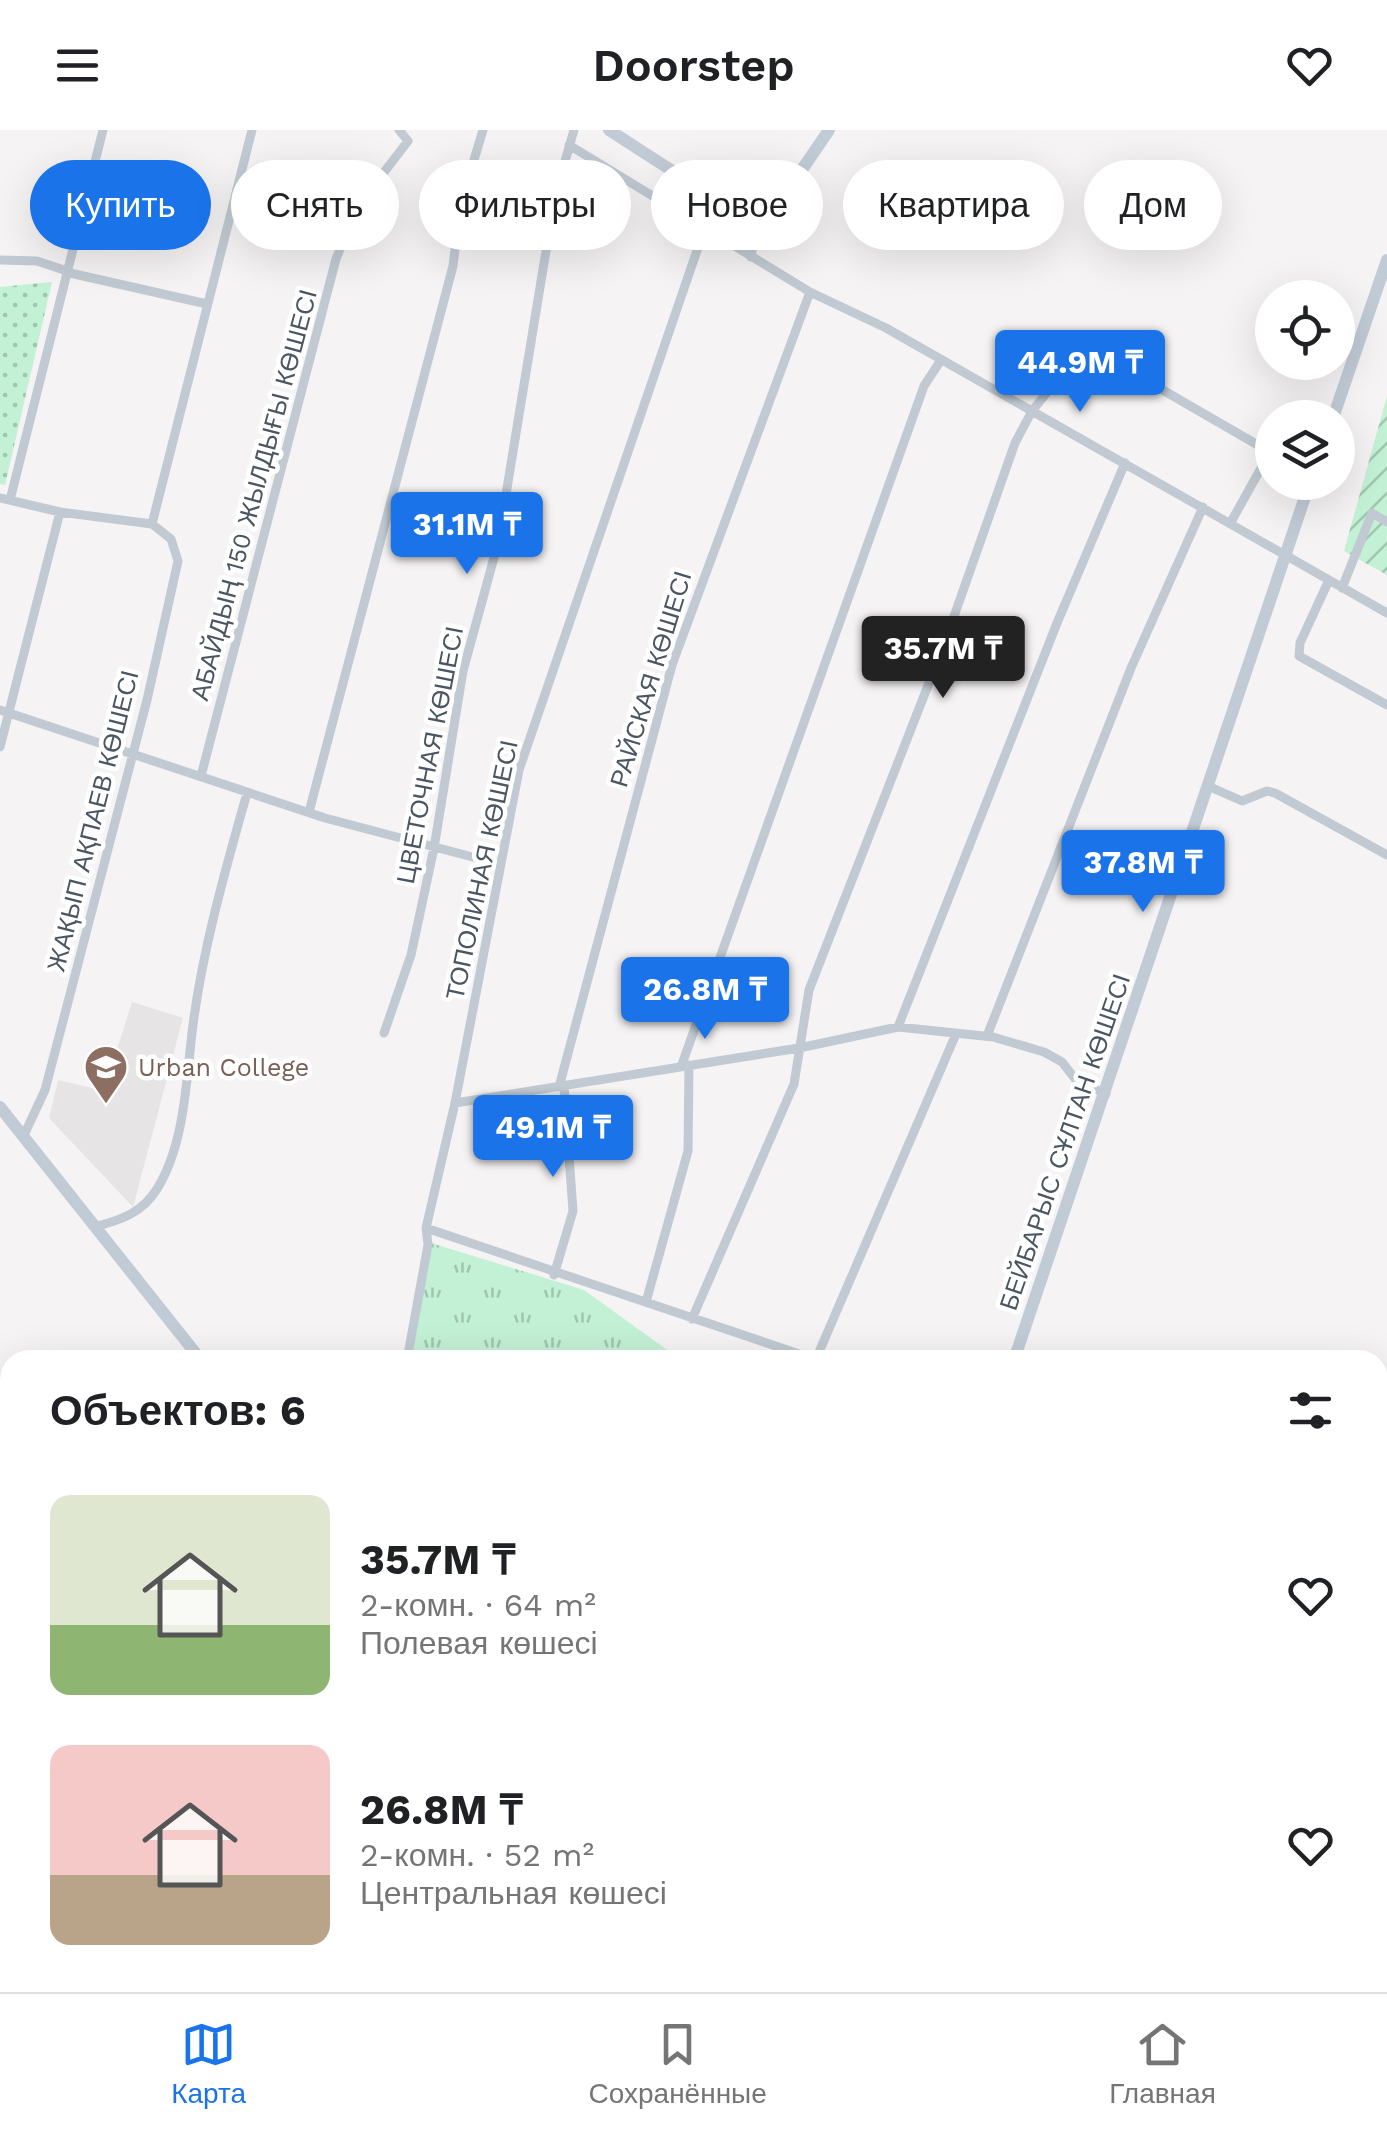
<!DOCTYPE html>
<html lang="ru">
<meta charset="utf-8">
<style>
:root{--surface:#fff;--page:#f2f2f2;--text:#202124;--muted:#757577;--line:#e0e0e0;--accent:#1a73e8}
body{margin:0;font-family:"Work Sans",sans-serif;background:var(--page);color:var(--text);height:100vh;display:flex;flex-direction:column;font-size:38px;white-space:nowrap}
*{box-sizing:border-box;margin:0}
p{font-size:32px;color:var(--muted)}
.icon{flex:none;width:55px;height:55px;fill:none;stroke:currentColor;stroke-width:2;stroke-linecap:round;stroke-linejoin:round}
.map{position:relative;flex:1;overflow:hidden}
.side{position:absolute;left:0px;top:1220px;width:1388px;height:642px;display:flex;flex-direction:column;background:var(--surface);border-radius:30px 30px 0 0;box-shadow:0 10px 40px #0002}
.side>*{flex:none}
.guide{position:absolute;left:30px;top:30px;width:1328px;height:90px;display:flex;gap:20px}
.fabs{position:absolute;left:1255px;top:150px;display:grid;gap:20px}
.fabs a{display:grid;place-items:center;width:100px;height:100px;border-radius:50%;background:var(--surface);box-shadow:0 10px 40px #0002;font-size:50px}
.price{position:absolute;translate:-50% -85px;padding:0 22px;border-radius:10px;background:var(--accent);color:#fff;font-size:32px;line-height:65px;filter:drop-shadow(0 2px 5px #0008)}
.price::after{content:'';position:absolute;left:50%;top:60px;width:30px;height:22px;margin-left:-15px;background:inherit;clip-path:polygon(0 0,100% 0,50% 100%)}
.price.selected{background:#222;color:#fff}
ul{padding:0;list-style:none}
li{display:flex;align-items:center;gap:30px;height:250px;padding:0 50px}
li span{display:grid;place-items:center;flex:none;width:280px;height:200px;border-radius:20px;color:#555}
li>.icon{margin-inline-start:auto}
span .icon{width:120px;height:120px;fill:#fffc;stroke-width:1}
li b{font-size:42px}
h2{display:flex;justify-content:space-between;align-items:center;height:120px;padding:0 50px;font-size:42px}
.pill{padding:0 35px;border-radius:45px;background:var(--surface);box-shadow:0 10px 40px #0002;font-size:35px;line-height:90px}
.pill.selected{background:var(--accent);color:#fff}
header{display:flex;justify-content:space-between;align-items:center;height:130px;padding:0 50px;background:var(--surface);font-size:45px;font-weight:600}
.tab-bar{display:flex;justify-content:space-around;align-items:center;height:140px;border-top:2px solid var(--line);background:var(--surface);font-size:28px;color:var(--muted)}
.tab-bar a{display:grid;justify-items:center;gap:5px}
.tab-bar .selected{color:var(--accent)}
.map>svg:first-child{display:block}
.education{fill:#e6e4e5}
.grass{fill:url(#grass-dots)}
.park{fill:url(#park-tufts)}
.garden{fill:url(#garden-furrows)}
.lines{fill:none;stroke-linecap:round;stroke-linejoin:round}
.street{stroke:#c1cad2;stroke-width:9}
.secondary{stroke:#c1cbd6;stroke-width:12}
.labels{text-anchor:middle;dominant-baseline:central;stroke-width:9;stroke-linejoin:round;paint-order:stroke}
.street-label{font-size:25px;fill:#4a5661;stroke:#fff}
.education-label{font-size:25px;fill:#785e54;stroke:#fff;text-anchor:start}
</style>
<header><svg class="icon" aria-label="menu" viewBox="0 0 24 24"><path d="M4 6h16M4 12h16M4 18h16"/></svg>Doorstep<svg class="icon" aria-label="heart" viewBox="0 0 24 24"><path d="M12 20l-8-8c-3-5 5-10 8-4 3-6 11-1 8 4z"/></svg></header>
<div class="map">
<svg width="1387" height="1862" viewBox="0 0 1387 1862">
<defs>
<pattern id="grass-dots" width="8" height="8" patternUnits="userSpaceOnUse" patternTransform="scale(2.5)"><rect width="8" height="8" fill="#c3f1d5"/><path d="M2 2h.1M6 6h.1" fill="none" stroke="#a0c6b0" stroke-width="1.8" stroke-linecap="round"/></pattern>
<pattern id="park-tufts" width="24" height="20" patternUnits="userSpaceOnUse" patternTransform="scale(2.5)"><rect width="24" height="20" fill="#c3f1d5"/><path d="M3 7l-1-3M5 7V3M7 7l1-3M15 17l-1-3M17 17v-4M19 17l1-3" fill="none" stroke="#a0c6b0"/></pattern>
<pattern id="garden-furrows" width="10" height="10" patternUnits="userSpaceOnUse" patternTransform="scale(2.5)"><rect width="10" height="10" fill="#c3f1d5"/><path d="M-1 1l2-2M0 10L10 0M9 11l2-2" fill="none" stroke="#a0c6b0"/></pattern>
</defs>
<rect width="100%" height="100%" fill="#f5f3f3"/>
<path class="education" d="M 132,872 L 183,888 L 133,1077 L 49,988 L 58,950 L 104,961 Z"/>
<path class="grass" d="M 52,152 L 5,355 L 0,354 L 0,157 Z"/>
<path class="park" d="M 431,1113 L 584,1160 L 677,1227 L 411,1230 Z
M 1378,1373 L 1387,1374 L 1387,1550 L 1378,1561 Z"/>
<path class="garden" d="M 1387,266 L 1387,445 L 1344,421 Z"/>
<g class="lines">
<path class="street" d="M 569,15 L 810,162 L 886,198 L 1387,483
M 751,127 L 757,90
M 0,130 L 37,131 L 67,141
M 70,143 L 207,174
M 0,368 L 60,382 L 152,394 L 171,409 L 178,431 L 147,570 L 45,960 L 24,1005
M 10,370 L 103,0
M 152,394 L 252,0
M 1329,450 L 1300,513 L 1299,526 L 1387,575
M 1342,458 L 1372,383 L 1387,392
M 0,580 L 325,688 L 499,734
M 0,617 L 60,382
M 201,646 L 336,129 L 358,76 L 408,11 L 399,0
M 1208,656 L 1242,671 L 1267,661 L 1275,663 L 1387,725
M 309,682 L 453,136 L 461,73 L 483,0
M 898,897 L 1057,493 L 1125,333
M 384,903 L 411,825 L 434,718 L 463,541 L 498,413 L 555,66 L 574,0
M 987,906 L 1131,538 L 1203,377
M 681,937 L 924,256 L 941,230
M 559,957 L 672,535 L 810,162
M 455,973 L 799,918 L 898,897 L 993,907 L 1044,922 L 1062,932 L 1076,950 L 1106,964
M 94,1097 C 121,1090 142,1083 157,1059 C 186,1012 186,947 193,895 C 203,817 226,738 247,663
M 426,1098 L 817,1230
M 554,1145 L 573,1081 L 564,956
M 646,1172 L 688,1021 L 689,935
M 692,1189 L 794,954 L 809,860 L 945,512 L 1015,313 L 1032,281 L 1078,224 L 1090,218 L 1263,318 L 1265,331 L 1231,392
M 816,1229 L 956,904
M 407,1230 L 428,1115 L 426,1098 L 455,973 L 519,640 L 704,100
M 0,1566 L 10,1569
M 1378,1615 L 1387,1604
M 0,1699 L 10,1703
M 374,1852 L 397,1862
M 1129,1862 L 1139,1852"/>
<path class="secondary" d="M 609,0 L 739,84 L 757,90 L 773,82 L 829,0
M 1333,288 L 1387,130
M 0,977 L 201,1230
M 1014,1230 L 1310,352
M 796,1862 L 799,1852"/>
</g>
<defs>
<symbol id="university-pin" viewBox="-11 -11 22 30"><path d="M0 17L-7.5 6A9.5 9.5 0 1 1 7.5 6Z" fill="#8d6e63" stroke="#fff"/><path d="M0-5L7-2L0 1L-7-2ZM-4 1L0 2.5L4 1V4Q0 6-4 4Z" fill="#fff"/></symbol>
</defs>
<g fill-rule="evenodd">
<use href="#university-pin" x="81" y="912" width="50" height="68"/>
</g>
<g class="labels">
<g class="street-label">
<text transform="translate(254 365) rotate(-75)">АБАЙДЫҢ 150 ЖЫЛДЫҒЫ КӨШЕСІ</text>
<text transform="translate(651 549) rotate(-73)">РАЙСКАЯ КӨШЕСІ</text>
<text transform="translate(430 625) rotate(-79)">ЦВЕТОЧНАЯ КӨШЕСІ</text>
<text transform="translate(93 691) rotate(-76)">ЖАҚЫП АҚПАЕВ КӨШЕСІ</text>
<text transform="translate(482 740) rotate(-78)">ТОПОЛИНАЯ КӨШЕСІ</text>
<text transform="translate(1065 1012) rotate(-71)">БЕЙБАРЫС СҰЛТАН КӨШЕСІ</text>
</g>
<g class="education-label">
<text x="138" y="937">Urban College</text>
</g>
</g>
</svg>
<div class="fabs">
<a><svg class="icon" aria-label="locate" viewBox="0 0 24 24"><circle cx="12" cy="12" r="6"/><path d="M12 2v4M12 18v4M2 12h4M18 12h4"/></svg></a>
<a><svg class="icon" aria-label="layers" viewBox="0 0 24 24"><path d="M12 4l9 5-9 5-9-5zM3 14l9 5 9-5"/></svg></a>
</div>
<b class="price" style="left:1080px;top:285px">44.9M ₸</b>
<b class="price" style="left:467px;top:447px">31.1M ₸</b>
<b class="price selected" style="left:943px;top:571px">35.7M ₸</b>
<b class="price" style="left:1143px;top:785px">37.8M ₸</b>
<b class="price" style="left:705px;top:912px">26.8M ₸</b>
<b class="price" style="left:553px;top:1050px">49.1M ₸</b>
<div class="guide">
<a class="pill selected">Купить</a>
<a class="pill">Снять</a>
<a class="pill">Фильтры</a>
<a class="pill">Новое</a>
<a class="pill">Квартира</a>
<a class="pill">Дом</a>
</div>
<section class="side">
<h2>Объектов: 6<svg class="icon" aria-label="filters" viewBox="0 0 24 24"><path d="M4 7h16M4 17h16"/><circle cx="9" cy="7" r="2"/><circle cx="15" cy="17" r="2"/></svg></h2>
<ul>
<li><span style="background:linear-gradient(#dfe7d0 65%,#8fb573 0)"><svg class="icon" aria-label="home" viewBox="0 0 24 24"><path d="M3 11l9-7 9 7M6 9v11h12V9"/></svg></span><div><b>35.7M ₸</b><p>2-комн. · 64 m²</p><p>Полевая көшесі</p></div><svg class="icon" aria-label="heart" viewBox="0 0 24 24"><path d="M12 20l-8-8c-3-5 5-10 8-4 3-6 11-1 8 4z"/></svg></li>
<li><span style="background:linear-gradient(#f6c9c9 65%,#b9a48a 0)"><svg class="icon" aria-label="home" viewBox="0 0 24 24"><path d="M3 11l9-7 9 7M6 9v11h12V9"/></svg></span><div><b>26.8M ₸</b><p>2-комн. · 52 m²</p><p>Центральная көшесі</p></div><svg class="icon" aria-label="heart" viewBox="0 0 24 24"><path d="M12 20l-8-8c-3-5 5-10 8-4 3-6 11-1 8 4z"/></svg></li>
</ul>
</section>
</div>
<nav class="tab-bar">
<a class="selected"><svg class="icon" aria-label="map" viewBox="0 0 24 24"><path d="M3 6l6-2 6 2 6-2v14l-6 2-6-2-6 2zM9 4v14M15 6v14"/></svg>Карта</a>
<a><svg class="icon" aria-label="saved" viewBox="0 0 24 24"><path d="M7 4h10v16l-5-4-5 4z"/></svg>Сохранённые</a>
<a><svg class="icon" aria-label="home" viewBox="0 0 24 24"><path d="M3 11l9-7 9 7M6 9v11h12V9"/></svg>Главная</a>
</nav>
